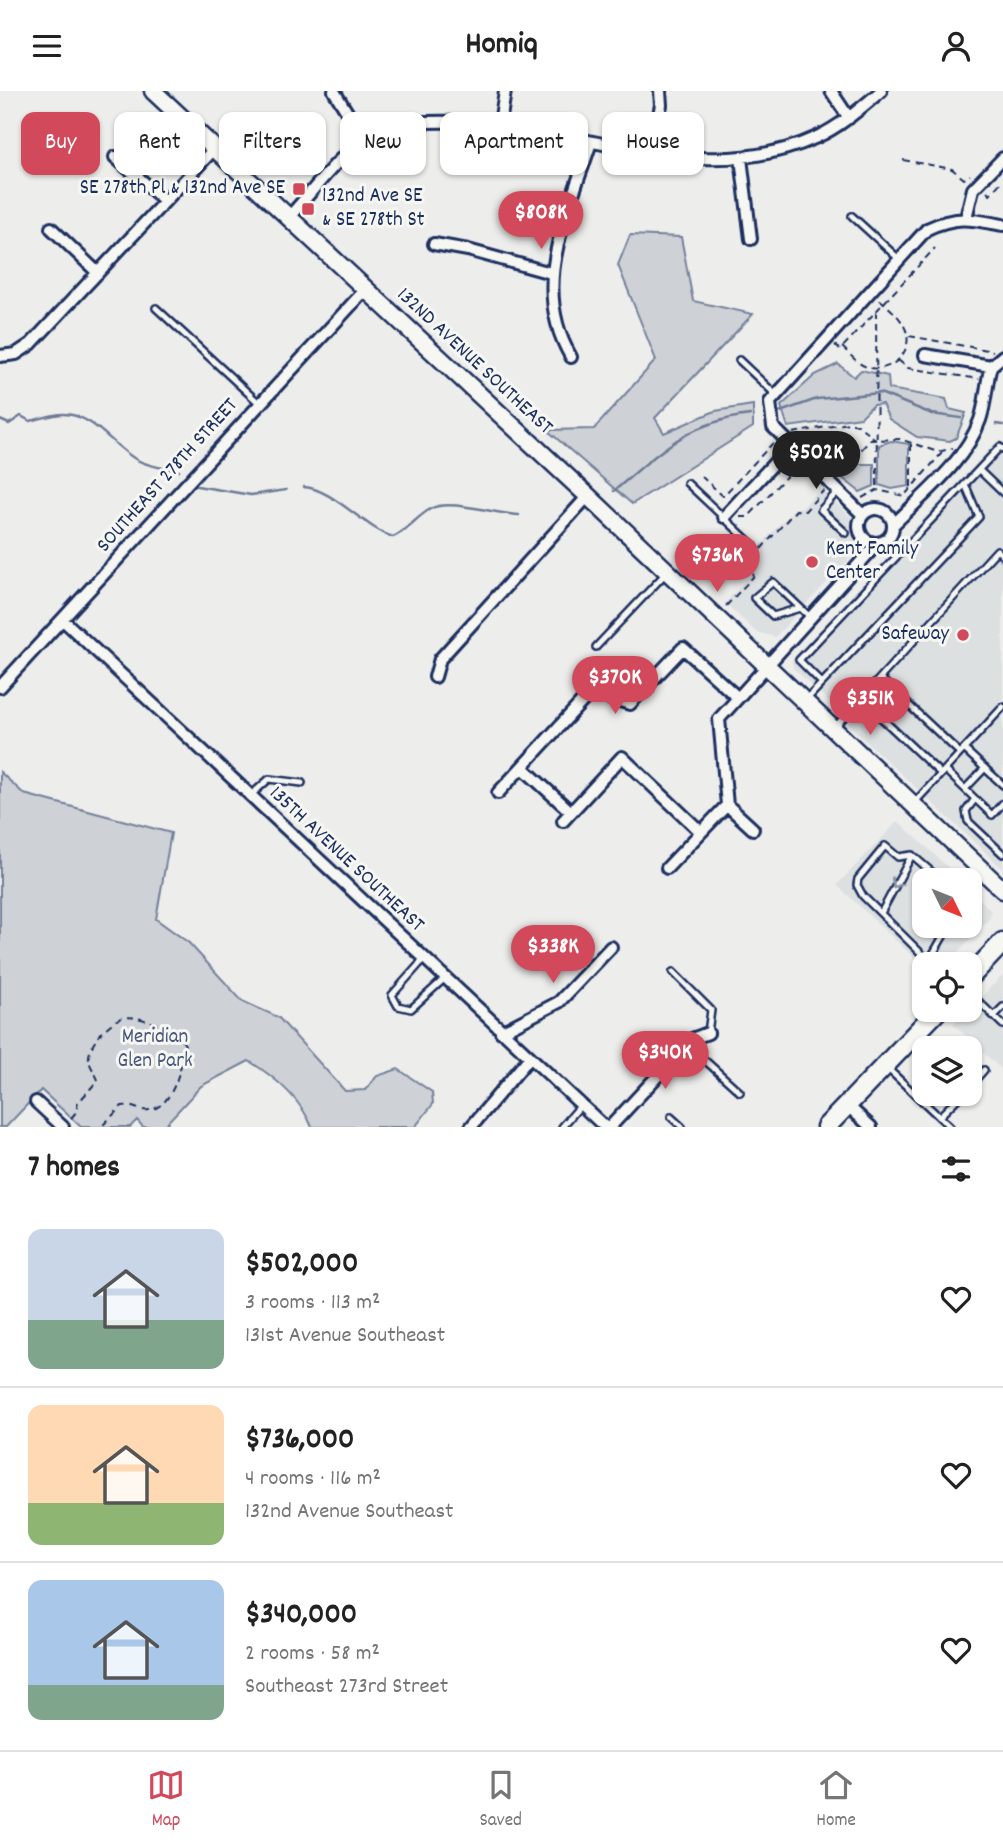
<!DOCTYPE html>
<meta charset="utf-8">
<style>
:root{--surface:#fff;--page:#f6f6f6;--text:#222;--muted:#767676;--line:#e0e0e0;--accent:#d1495b}
body{margin:0;font-family:Dekko,sans-serif;background:var(--page);color:var(--text);height:100vh;display:flex;flex-direction:column;font-size:26px;white-space:nowrap}
*{box-sizing:border-box;margin:0}
p{font-size:23px;color:var(--muted)}
.icon{flex:none;width:38px;height:38px;fill:none;stroke:currentColor;stroke-width:2;stroke-linecap:round;stroke-linejoin:round}
.map{position:relative;height:1036px;overflow:hidden}
.side{display:flex;flex-direction:column;background:var(--surface);flex:1}
.side>*{flex:none}
.top-card{position:absolute;left:21px;top:21px;width:962px;height:63px;display:flex;gap:14px}
.needle{width:46px;rotate:133deg}
.controls{position:absolute;left:912px;top:777px;display:grid;gap:14px}
.controls a{display:grid;place-items:center;width:70px;height:70px;border-radius:14px;background:var(--surface);box-shadow:0 2px 5px #0004;font-size:35px}
.price{position:absolute;translate:-50% -60px;padding:0 16px;border-radius:24px;background:var(--accent);color:#fff;font-size:23px;line-height:46px;filter:drop-shadow(0 2px 4px #0008)}
.price::after{content:'';position:absolute;left:50%;top:42px;width:21px;height:16px;margin-left:-10px;background:inherit;clip-path:polygon(0 0,100% 0,50% 100%)}
.price.on{background:#222;color:#fff}
ul{padding:0;list-style:none}
li{display:flex;align-items:center;gap:21px;height:175px;padding:0 28px}
li+li{border-top:2px solid var(--line)}
li span{display:grid;place-items:center;flex:none;width:196px;height:140px;border-radius:14px;color:#555}
li>.icon{margin-inline-start:auto}
span .icon{width:84px;height:84px;fill:#fffc;stroke-width:1}
li b{font-size:30px}
h2{display:flex;justify-content:space-between;align-items:center;height:84px;padding:0 28px;font-size:30px}
.pill{padding:0 24px;border-radius:14px;background:var(--surface);box-shadow:0 2px 5px #0004;font-size:24px;line-height:63px}
.pill.on{background:var(--accent);color:#fff}
header{display:flex;justify-content:space-between;align-items:center;height:91px;padding:0 28px;background:var(--surface);font-size:32px;font-weight:700}
.tabs{display:flex;justify-content:space-around;align-items:center;height:98px;border-top:2px solid var(--line);background:var(--surface);font-size:19px;color:var(--muted)}
.tabs a{display:grid;justify-items:center;gap:4px}
.tabs .on{color:var(--accent)}
.map>svg:first-child{display:block}
.built{fill:#dde0e1}
.green{fill:#ced2d7;stroke:#74809a;stroke-width:2}
.lines{fill:none;stroke-linecap:round;stroke-linejoin:round}
.stream{stroke:#6e7a96;stroke-width:2.5}
.lane-casing{stroke:#1b2f5e;stroke-width:10}
.street-casing{stroke:#1b2f5e;stroke-width:16}
.secondary-casing{stroke:#1b2f5e;stroke-width:21}
.primary-casing{stroke:#1b2f5e;stroke-width:23}
.path{stroke:#1b2f5e;stroke-width:2;stroke-dasharray:7 5;stroke-linecap:butt}
.lane{stroke:#f6f6f2;stroke-width:5}
.street{stroke:#f6f6f2;stroke-width:10}
.secondary{stroke:#f6f6f2;stroke-width:16}
.primary{stroke:#f6f6f2;stroke-width:18}
.oneway{stroke:#8892a8}
.poi-dot{fill:#d1495b;stroke:#f6f6f2;stroke-width:2.5}
.labels{text-anchor:middle;dominant-baseline:central;stroke-width:6;stroke-linejoin:round;paint-order:stroke}
.poi-label{font-size:21px;fill:#1b2f5e;stroke:#f6f6f2;text-anchor:end}
.street-label{font-size:21px;fill:#1b2f5e;stroke:#f6f6f2}
.park-label{font-size:21px;fill:#48587c;stroke:#f6f6f2}
</style>
<header><svg class="icon" aria-label="menu" viewBox="0 0 24 24"><path d="M4 6h16M4 12h16M4 18h16"/></svg>Homiq<svg class="icon" aria-label="person" viewBox="0 0 24 24"><circle cx="12" cy="8" r="4"/><path d="M4 21q1-7 8-7t8 7"/></svg></header>
<div class="map">
<svg width="1003" height="1036" viewBox="0 0 1003 1036">
<rect width="100%" height="100%" fill="#edeeec"/>
<filter id="ink" filterUnits="userSpaceOnUse"><feTurbulence type="fractalNoise" baseFrequency=".0143" numOctaves="2"/><feDisplacementMap in="SourceGraphic" scale="14" xChannelSelector="R" yChannelSelector="G"/><feConvolveMatrix kernelMatrix="1 2 1 2 8 2 1 2 1" color-interpolation-filters="sRGB"/></filter>
<g filter="url(#ink)">
<path class="built" d="M 999,348 L 1003,352 L 1003,778 L 853,638 L 837,618 L 793,577 L 792,568 Z
M 820,397 L 853,428 L 859,458 L 775,546 L 756,541 L 725,512 L 750,484 L 753,462 L 795,417 L 803,416 Z
M 898,730 L 962,789 L 924,789 L 924,835 L 970,835 L 970,797 L 991,820 L 989,828 L 947,873 L 924,873 L 924,876 L 837,794 Z
M 1003,884 L 1003,980 L 953,933 Z"/>
<path class="green" d="M 630,144 L 681,146 L 693,210 L 753,223 L 655,327 L 664,342 L 715,320 L 753,314 L 753,336 L 632,413 L 547,339 L 594,338 L 656,269 L 618,174 Z
M 838,273 L 854,286 L 861,279 L 888,285 L 889,298 L 946,308 L 949,318 L 966,322 L 956,347 L 950,350 L 917,346 L 889,328 L 882,313 L 873,314 L 861,326 L 788,336 L 781,315 L 815,284 Z
M 891,350 L 909,353 L 909,395 L 892,398 L 879,394 L 879,354 Z
M 852,373 L 874,373 L 874,395 L 860,401 L 840,385 Z
M 0,681 L 24,703 L 171,742 L 156,828 L 189,852 L 242,910 L 278,926 L 345,1000 L 365,999 L 377,985 L 398,978 L 432,1001 L 433,1013 L 415,1036 L 312,1036 C 300,1007 275,986 249,970 L 201,995 L 163,1036 L 143,1036 L 137,1029 L 130,1036 L 81,1036 L 41,999 L 6,1036 L 0,1036 Z"/>
<g class="lines">
<path class="stream" d="M 780,321 L 817,308 L 880,302 L 932,323 L 961,327
M 0,329 L 9,333 L 21,325 L 30,330 C 41,328 52,323 63,323 C 94,323 112,355 137,369 C 150,376 165,377 179,380
M 996,333 L 1003,334
M 197,395 L 251,404 L 286,399
M 304,396 C 333,398 363,436 393,446 C 406,441 418,424 432,417 C 450,408 495,423 519,424
M 614,400 C 660,361 687,331 750,324"/>
<defs>
<path id="lane" d="M 852,125 L 899,168
M 156,217 L 259,312
M 739,269 L 774,302
M 979,379 L 1003,402
M 687,392 L 754,455
M 838,400 L 821,419 L 846,442
M 800,517 L 773,525 L 754,507 L 773,491 L 810,526
M 596,556 L 665,483
M 880,587 L 960,662
M 822,592 L 799,569 L 1000,356 L 1003,358
M 807,608 L 979,426 L 965,393
M 861,608 L 941,683
M 836,635 L 997,459 L 1003,465
M 964,658 L 1003,694
M 945,679 L 992,724 L 1003,712
M 965,698 L 985,677
M 250,705 L 269,688 L 302,692
M 975,708 L 966,720 L 968,730 L 1003,763
M 915,711 L 1003,616
M 881,822 L 912,764
M 424,868 L 392,904 L 398,915 L 411,918 L 444,888
M 929,870 L 949,835
M 932,873 L 863,805 L 857,794 L 858,788 L 885,755 L 898,766 L 912,764 L 941,789
M 673,881 L 711,919 L 708,942
M 970,902 L 1003,934
M 994,925 L 1003,916
M 688,954 L 740,1001
M 887,977 L 950,1036
M 970,995 L 984,979
M 671,1026 L 682,1036
M 939,1026 L 962,1003
M 562,1036 L 581,1014"/>
<path id="street" d="M 334,0 L 364,49
M 831,0 L 849,27
M 500,33 L 505,0
M 651,61 L 661,14 L 660,0
M 115,66 L 165,110
M 741,67 L 751,148
M 288,127 C 310,104 339,63 366,48 C 398,29 428,30 463,31 C 583,35 700,100 817,46 C 841,35 861,17 881,0
M 966,127 L 973,98 L 1003,67
M 51,137 L 98,182
M 434,153 L 468,159 L 551,182
M 925,264 L 991,275
M 0,265 L 16,263 L 31,253 L 214,58
M 571,266 C 529,194 568,124 591,51
M 991,275 L 1003,265
M859 435a17 17 0 1 1 34 0a17 17 0 1 1-34 0Z
M 863,424 L 773,336 L 770,311 L 927,138 C 957,124 971,128 1003,134
M 724,426 L 791,354
M 893,434 C 924,403 965,371 980,329 C 986,312 986,292 991,275
M 63,529 L 605,1036
M 435,586 L 440,568 L 588,405
M 0,596 L 365,199
M 523,677 L 571,721
M 498,702 L 591,601 L 630,613 L 683,557 L 737,606
M 727,714 L 753,738
M 563,730 L 622,666 L 701,741
M 667,777 L 727,714 L 719,628 L 877,453
M 501,941 L 559,911 L 611,856
M 36,1011 L 63,1036
M 847,1014 L 871,1036
M 471,1036 L 530,966
M 610,1036 L 692,948 L 708,942"/>
<path id="secondary" d="M 153,0 L 588,405 L 1003,799"/>
<path id="primary" d="M 970,886 L 1003,851
M 826,1036 L 938,919"/>
</defs>
<use href="#lane" class="lane-casing"/>
<use href="#street" class="street-casing"/>
<use href="#secondary" class="secondary-casing"/>
<use href="#primary" class="primary-casing"/>
<path class="path" d="M 903,69 L 952,78 L 964,88 L 970,84
M 987,100 L 990,103 L 1003,89
M 876,220 L 877,399
M 909,245 L 993,260
M 835,254 L 840,259 L 935,157
M 842,256 C 850,263 857,273 867,276 C 892,284 917,258 904,235 C 899,224 887,215 878,207
M 898,269 L 908,277 L 979,288
M 793,342 L 849,332 L 858,334 L 875,348
M 911,353 L 911,396
M 701,385 L 723,405 L 773,352
M 837,385 L 870,349 L 900,348 L 938,361 L 953,357
M 862,407 L 877,399 L 904,405 L 942,362
M 740,426 L 748,426 L 796,375
M 761,458 L 796,419 L 805,420 L 824,399
M 726,515 L 753,486 L 757,462
M 71,1027 L 78,1019 L 77,1013 L 98,989 C 96,983 90,976 89,969 C 87,955 108,931 122,927 C 137,922 178,940 185,954 C 182,973 174,1016 149,1019 C 139,1021 132,1013 122,1015 L 101,1036"/>
<use href="#lane" class="lane"/>
<use href="#street" class="street"/>
<use href="#secondary" class="secondary"/>
<use href="#primary" class="primary"/>
</g>
<defs><path id="oneway-chevron" d="M-2-3.5L2.5 0L-2 3.5" fill="none" stroke-width="1.6" stroke-linecap="round" stroke-linejoin="round" transform="scale(1.75)"/></defs>
<use class="oneway" href="#oneway-chevron" transform="translate(896 793) rotate(119)"/>
</g>
<g class="poi-dot">
<rect x="292" y="91" width="14" height="14" rx="3.5"/>
<rect x="301" y="111" width="14" height="14" rx="3.5"/>
<circle cx="812" cy="471" r="7"/>
<circle cx="963" cy="544" r="7"/>
</g>
<g class="labels">
<g class="poi-label">
<text x="285" y="98">SE 278th Pl &amp; 132nd Ave SE</text>
<text x="322" y="106" text-anchor="start">132nd Ave SE<tspan x="322" dy="24">&amp; SE 278th St</tspan></text>
<text x="826" y="459" text-anchor="start">Kent Family<tspan x="826" dy="24">Center</tspan></text>
<text x="949" y="544">Safeway</text>
</g>
<g class="street-label">
<text transform="translate(474 271) rotate(43)">132ND AVENUE SOUTHEAST</text>
<text transform="translate(168 385) rotate(-48)">SOUTHEAST 278TH STREET</text>
<text transform="translate(346 769) rotate(43)">135TH AVENUE SOUTHEAST</text>
</g>
<g class="park-label">
<text x="155" y="947">Meridian<tspan x="155" dy="24">Glen Park</tspan></text>
</g>
</g>
</svg>
<div class="controls">
<a><svg class="needle" viewBox="-14 -14 28 28"><path d="M0-13l5 13h-10z" fill="#e53935"/><path d="M0 13l5-13h-10z" fill="#767676"/></svg></a>
<a><svg class="icon" aria-label="locate" viewBox="0 0 24 24"><circle cx="12" cy="12" r="6"/><path d="M12 2v4M12 18v4M2 12h4M18 12h4"/></svg></a>
<a><svg class="icon" aria-label="layers" viewBox="0 0 24 24"><path d="M12 4l9 5-9 5-9-5zM3 14l9 5 9-5"/></svg></a>
</div>
<b class="price" style="left:541px;top:160px">$808K</b>
<b class="price on" style="left:816px;top:400px">$502K</b>
<b class="price" style="left:717px;top:503px">$736K</b>
<b class="price" style="left:615px;top:625px">$370K</b>
<b class="price" style="left:870px;top:646px">$351K</b>
<b class="price" style="left:553px;top:894px">$338K</b>
<b class="price" style="left:665px;top:1000px">$340K</b>
<div class="top-card">
<a class="pill on">Buy</a>
<a class="pill">Rent</a>
<a class="pill">Filters</a>
<a class="pill">New</a>
<a class="pill">Apartment</a>
<a class="pill">House</a>
</div>
</div>
<section class="side">
<h2>7 homes<svg class="icon" aria-label="filters" viewBox="0 0 24 24"><path d="M4 7h16M4 17h16"/><circle cx="9" cy="7" r="2"/><circle cx="15" cy="17" r="2"/></svg></h2>
<ul>
<li><span style="background:linear-gradient(#c9d6e8 65%,#7fa58c 0)"><svg class="icon" aria-label="home" viewBox="0 0 24 24"><path d="M3 11l9-7 9 7M6 9v11h12V9"/></svg></span><div><b>$502,000</b><p>3 rooms · 113 m²</p><p>131st Avenue Southeast</p></div><svg class="icon" aria-label="heart" viewBox="0 0 24 24"><path d="M12 20l-8-8c-3-5 5-10 8-4 3-6 11-1 8 4z"/></svg></li>
<li><span style="background:linear-gradient(#ffd9b3 70%,#8fb573 0)"><svg class="icon" aria-label="home" viewBox="0 0 24 24"><path d="M3 11l9-7 9 7M6 9v11h12V9"/></svg></span><div><b>$736,000</b><p>4 rooms · 116 m²</p><p>132nd Avenue Southeast</p></div><svg class="icon" aria-label="heart" viewBox="0 0 24 24"><path d="M12 20l-8-8c-3-5 5-10 8-4 3-6 11-1 8 4z"/></svg></li>
<li><span style="background:linear-gradient(#a9c7e8 75%,#7fa58c 0)"><svg class="icon" aria-label="home" viewBox="0 0 24 24"><path d="M3 11l9-7 9 7M6 9v11h12V9"/></svg></span><div><b>$340,000</b><p>2 rooms · 58 m²</p><p>Southeast 273rd Street</p></div><svg class="icon" aria-label="heart" viewBox="0 0 24 24"><path d="M12 20l-8-8c-3-5 5-10 8-4 3-6 11-1 8 4z"/></svg></li>
</ul>
</section>
<nav class="tabs">
<a class="on"><svg class="icon" aria-label="map" viewBox="0 0 24 24"><path d="M3 6l6-2 6 2 6-2v14l-6 2-6-2-6 2zM9 4v14M15 6v14"/></svg>Map</a>
<a><svg class="icon" aria-label="saved" viewBox="0 0 24 24"><path d="M7 4h10v16l-5-4-5 4z"/></svg>Saved</a>
<a><svg class="icon" aria-label="home" viewBox="0 0 24 24"><path d="M3 11l9-7 9 7M6 9v11h12V9"/></svg>Home</a>
</nav>
